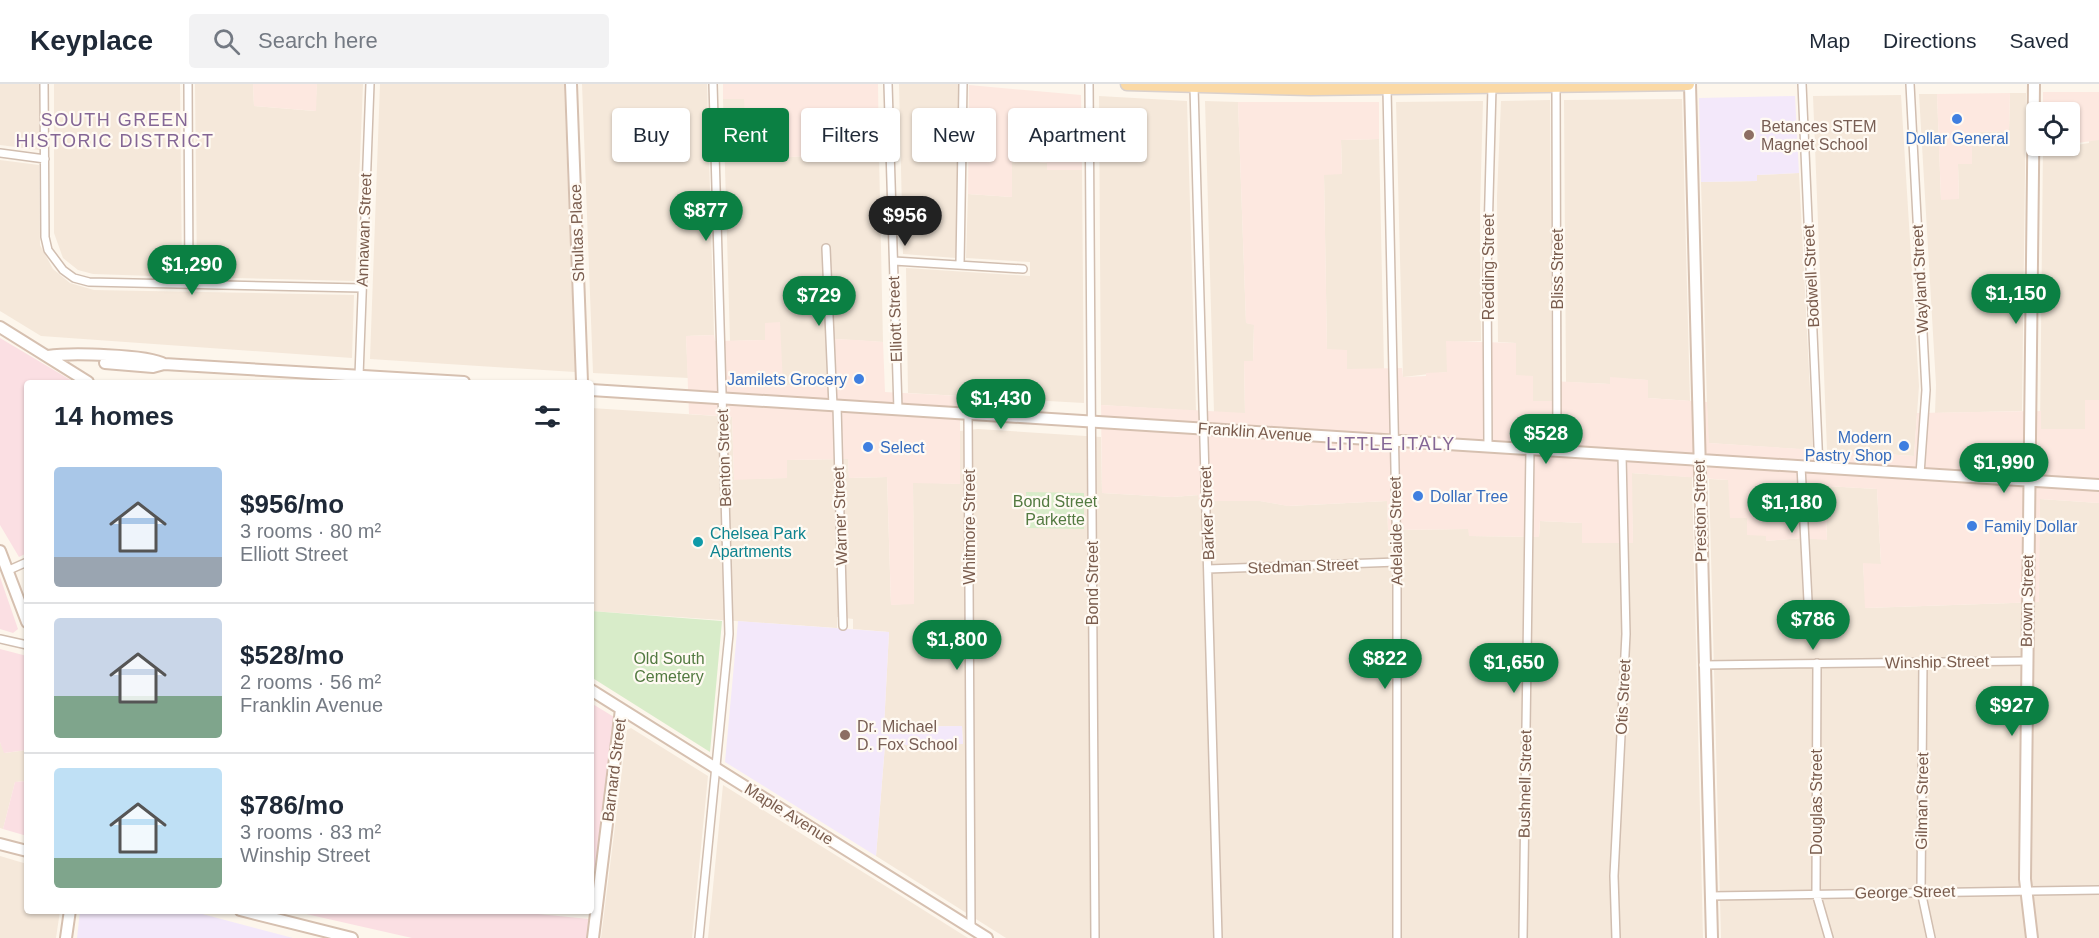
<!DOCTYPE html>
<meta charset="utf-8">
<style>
:root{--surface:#fff;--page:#f2f2f3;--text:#1f2937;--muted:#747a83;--line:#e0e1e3;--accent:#0b8043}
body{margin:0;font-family:Helvetica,sans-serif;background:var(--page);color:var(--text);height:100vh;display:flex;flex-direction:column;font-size:22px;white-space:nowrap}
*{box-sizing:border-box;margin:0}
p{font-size:20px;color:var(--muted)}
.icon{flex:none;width:33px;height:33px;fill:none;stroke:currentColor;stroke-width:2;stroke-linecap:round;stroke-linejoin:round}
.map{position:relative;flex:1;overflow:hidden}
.sheet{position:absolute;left:24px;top:296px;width:570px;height:534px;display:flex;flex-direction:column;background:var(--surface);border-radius:6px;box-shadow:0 2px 4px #0004}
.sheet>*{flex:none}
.top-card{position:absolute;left:612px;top:24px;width:570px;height:54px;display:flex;gap:12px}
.buttons{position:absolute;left:2026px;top:18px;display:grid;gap:12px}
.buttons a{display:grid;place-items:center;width:54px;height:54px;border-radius:6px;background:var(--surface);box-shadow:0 2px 4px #0004;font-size:30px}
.price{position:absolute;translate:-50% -51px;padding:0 14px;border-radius:21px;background:var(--accent);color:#fff;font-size:20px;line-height:39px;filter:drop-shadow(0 2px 3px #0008)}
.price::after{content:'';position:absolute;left:50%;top:36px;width:18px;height:14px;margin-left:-9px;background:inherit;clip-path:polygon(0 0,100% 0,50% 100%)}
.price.selected{background:#222;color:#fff}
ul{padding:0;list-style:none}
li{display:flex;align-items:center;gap:18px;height:150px;padding:0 30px}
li+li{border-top:2px solid var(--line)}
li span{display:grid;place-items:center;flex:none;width:168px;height:120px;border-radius:6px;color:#555}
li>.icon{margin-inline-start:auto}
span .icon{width:72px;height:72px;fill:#fffc;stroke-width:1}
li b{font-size:26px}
h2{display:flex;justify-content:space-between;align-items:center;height:72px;padding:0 30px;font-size:26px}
.tag{padding:0 21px;border-radius:6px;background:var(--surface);box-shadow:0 2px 4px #0004;font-size:21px;line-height:54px}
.tag.selected{background:var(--accent);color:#fff}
header{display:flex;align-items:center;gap:36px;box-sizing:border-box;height:84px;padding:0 30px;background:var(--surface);border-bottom:2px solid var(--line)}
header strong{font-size:28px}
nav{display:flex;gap:33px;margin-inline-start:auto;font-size:21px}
.search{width:420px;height:54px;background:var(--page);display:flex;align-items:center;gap:15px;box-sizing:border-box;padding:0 21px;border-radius:6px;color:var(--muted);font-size:22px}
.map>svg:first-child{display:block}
.residential{fill:#f5e8da}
.commercial{fill:#fde8e0}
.education{fill:#f3e8fa}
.medical{fill:#fbdfe3}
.green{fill:#d8ecc9}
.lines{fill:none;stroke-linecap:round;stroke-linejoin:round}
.street-casing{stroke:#d1beb0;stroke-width:10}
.secondary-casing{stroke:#d6c0b0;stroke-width:14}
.primary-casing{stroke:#dad1cd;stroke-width:15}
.street{stroke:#fff;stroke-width:7}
.secondary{stroke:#fff;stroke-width:10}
.primary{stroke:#fbd9a5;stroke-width:12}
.shop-dot{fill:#3f7fe0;stroke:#fffaf3;stroke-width:2}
.education-dot{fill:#8d6e63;stroke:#fffaf3;stroke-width:2}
.culture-dot{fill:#0f9aa8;stroke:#fffaf3;stroke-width:2}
.labels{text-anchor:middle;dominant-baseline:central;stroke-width:4.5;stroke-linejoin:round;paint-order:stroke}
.education-label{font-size:16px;fill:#785e54;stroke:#fffaf3;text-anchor:start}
.shop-label{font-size:16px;fill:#366cbe;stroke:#fffaf3;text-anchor:start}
.street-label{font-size:16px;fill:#7a5c4d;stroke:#fffaf3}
.park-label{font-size:16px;fill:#537a41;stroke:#fffaf3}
.culture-label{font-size:16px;fill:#0d838f;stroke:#fffaf3;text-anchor:start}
.neighbourhood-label{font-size:18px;letter-spacing:1.5px;fill:#846695;stroke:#fffaf3}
</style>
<header>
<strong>Keyplace</strong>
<div class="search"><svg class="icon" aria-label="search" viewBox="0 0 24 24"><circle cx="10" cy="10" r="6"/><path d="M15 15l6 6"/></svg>Search here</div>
<nav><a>Map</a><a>Directions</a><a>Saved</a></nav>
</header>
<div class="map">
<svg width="2099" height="854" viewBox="0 0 2099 854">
<rect width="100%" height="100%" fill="#fdf6ec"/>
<path class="residential" d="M 0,0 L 39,0 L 39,66 L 0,61 Z
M 54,0 L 180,0 L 182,193 L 93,190 L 78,186 L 63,174 L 54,149 Z
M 195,0 L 253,0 L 254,22 L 315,27 L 317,0 L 363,0 L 355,197 L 197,193 Z
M 380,0 L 564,0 L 575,288 L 370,275 Z
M 582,0 L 707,0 L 714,251 L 686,252 L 688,294 L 593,289 Z
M 899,0 L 959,0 L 956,174 L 903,170 Z
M 2010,9 L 2026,9 L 2022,327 L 1935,329 L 1936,301 L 1919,10 L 1937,10 L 1941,115 L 1959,115 L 1958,80 L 1972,80 L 1972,62 L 1980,48 L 2009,47 Z
M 1901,11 L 1919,302 L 1914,372 L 1827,366 L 1813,12 Z
M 1099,12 L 1187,17 L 1196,327 L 1101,321 Z
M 744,14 L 763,36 L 765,67 L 785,67 L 786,73 L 879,71 L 883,258 L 835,255 L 837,304 L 783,301 L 765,256 L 730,257 L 723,15 Z
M 1682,15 L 1690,317 L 1648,314 L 1647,296 L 1610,294 L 1610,300 L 1566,298 L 1564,16 Z
M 1550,16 L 1552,317 L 1533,317 L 1516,292 L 1516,259 L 1498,258 L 1497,112 L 1501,17 Z
M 1205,17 L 1238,18 L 1246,239 L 1254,240 L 1253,277 L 1244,278 L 1245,330 L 1214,328 Z
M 1483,17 L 1480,126 L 1481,257 L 1447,258 L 1447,288 L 1403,293 L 1396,18 Z
M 1379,55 L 1384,285 L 1347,285 L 1327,266 L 1324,90 L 1342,90 L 1341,56 Z
M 2089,56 L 2099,56 L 2099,316 L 2085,316 L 2085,345 L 2040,345 L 2043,62 L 2070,62 L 2089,59 Z
M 1012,75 L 1047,79 L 1048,86 L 1082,86 L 1084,319 L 908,309 L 906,184 L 1030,192 L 1030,178 L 966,174 L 968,110 L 1012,113 Z
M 0,76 L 39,81 L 40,161 L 53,185 L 70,199 L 94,206 L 354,211 L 352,274 L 41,252 L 0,227 Z
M 1799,89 L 1813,366 L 1708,359 L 1701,98 L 1757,97 L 1757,91 Z
M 591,324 L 732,333 L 734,395 L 787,394 L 787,376 L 848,375 L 849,394 L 887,393 L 891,521 L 914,519 L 913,398 L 960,400 L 960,347 L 978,345 L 1101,353 L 1102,409 L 1172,413 L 1199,411 L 1199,417 L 1260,417 L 1289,422 L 1387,417 L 1388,446 L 1469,445 L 1469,452 L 1539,453 L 1540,437 L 1582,439 L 1582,458 L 1633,459 L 1631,389 L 1692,393 L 1703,854 L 1006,854 L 876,772 L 885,661 L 963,659 L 962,642 L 884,643 L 889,548 L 853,545 L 853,535 L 837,533 L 837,544 L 591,527 Z
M 1709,395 L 1729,396 L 1747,434 L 1766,452 L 1766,457 L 1802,454 L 1827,455 L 1825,402 L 1877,405 L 1881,481 L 1863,480 L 1866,524 L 2038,518 L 2040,415 L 2099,419 L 2099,854 L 1721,854 Z
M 631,644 L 708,692 L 692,854 L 601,854 L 627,646 Z
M 0,658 L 5,669 L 27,666 L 27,697 L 15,698 L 3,745 L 0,744 Z
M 723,701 L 887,803 L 968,854 L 708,854 Z
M 0,772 L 27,780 L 27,826 L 60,827 L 56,854 L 0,854 Z"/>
<path class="commercial" d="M 253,0 L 317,0 L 316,27 L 254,22 Z
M 723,0 L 878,0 L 879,71 L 786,73 L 785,67 L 765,67 L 763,36 L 745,36 L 744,15 L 723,15 Z
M 969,1 L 1081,11 L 1082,86 L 1047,86 L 1047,79 L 1012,75 L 1012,113 L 968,110 Z
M 2043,8 L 2099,8 L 2099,56 L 2070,60 L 2070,28 L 2043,28 Z
M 2010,9 L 2009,47 L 1980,48 L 1980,62 L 1972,62 L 1972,80 L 1958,80 L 1959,115 L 1941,116 L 1937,10 Z
M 1238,18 L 1379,18 L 1379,55 L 1341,56 L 1342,90 L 1324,91 L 1327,265 L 1347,266 L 1347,285 L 1402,284 L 1403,293 L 1426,292 L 1426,289 L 1447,288 L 1446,257 L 1516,259 L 1516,291 L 1533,292 L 1533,317 L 1552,317 L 1552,297 L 1610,300 L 1610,293 L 1648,296 L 1648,314 L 1707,318 L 1709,359 L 1914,372 L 1917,329 L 2041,327 L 2041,345 L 2085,345 L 2085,316 L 2099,316 L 2099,419 L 2040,415 L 2039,518 L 1865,524 L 1863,479 L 1881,480 L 1877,405 L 1825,402 L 1827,456 L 1802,454 L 1766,457 L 1766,452 L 1747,451 L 1747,434 L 1730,434 L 1728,396 L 1632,389 L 1633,459 L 1582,459 L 1582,439 L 1540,437 L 1539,453 L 1469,452 L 1468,445 L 1388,446 L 1387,417 L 1288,422 L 1260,417 L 1199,417 L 1198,411 L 1172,413 L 1102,409 L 1101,321 L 1245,329 L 1244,277 L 1253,277 L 1254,241 L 1246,239 Z
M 780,238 L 783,301 L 836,304 L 834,255 L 857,256 L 883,258 L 885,308 L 960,312 L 960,400 L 913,399 L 914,520 L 891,521 L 887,393 L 849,394 L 848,375 L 787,376 L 787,394 L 734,396 L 732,333 L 689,330 L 686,252 L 714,251 L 715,257 L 765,256 L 765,239 Z"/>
<path class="education" d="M 1795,12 L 1799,89 L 1757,91 L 1757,97 L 1701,98 L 1699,14 Z
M 738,537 L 889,548 L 884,643 L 962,642 L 963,660 L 885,661 L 876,772 L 725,678 Z
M 80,827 L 191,827 L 293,854 L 77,854 Z"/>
<path class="medical" d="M 0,254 L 74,298 L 27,298 L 27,469 L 19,473 L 0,441 Z
M 0,493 L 18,545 L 13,549 L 0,545 Z
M 0,565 L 27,572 L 27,666 L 4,669 L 0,658 Z
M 591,619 L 614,633 L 593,801 L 591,800 Z
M 27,697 L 27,752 L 3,745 L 15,698 Z
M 538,826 L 538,830 L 589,835 L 587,854 L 412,854 L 293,827 Z"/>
<path class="green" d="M 1026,408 L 1084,409 L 1084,445 L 1027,444 Z
M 591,527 L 722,537 L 710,668 L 591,593 Z"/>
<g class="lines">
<defs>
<path id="street" d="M 44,0 L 45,153 L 48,166 L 63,186 L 74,194 L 89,198 L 362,204
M 188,0 L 189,200
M 888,0 L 898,326
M 1089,0 L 1095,854
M 1802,0 L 1819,384
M 1910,0 L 1926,306 L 1920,390
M 1556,2 L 1557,367
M 1194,3 L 1218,854
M 1387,5 L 1397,478 L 1397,854
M 0,69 L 45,75
M 826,164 L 833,322
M 894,177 L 1023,185
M 960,181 L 963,0
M 359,292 L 370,0
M 837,322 L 843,542
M 968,330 L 971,844
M 1488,363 L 1487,188 L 1492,3
M 1801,382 L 1808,517
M 1208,485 L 1397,478
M 9,486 L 27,478
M 0,555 L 27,561
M 1817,579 L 1816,809 L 1829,854
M 1923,579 L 1921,807 L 1931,854
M 1703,581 L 2026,577
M 1710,812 L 2099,806
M 699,854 L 729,550 L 713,0
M 1523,854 L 1530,365
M 1616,854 L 1614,792 L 1626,550 L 1622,371"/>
<path id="secondary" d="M 571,0 L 582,298
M 1690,0 L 1712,854
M 0,243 L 88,298
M 48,272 C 68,269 148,270 164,280 L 464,298
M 105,279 L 153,283 L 164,280
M 591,306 L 2099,401
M 0,467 L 27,538
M 591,606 L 987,854
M 0,760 L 27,767
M 240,826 L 352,854
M 66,854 L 70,826
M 593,854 L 621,625
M 2032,854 L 2025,795 L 2034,0"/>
<path id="primary" d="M 1127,0 L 1310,5 L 1688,0"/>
</defs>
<use href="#street" class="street-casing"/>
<use href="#secondary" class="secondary-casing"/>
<use href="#primary" class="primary-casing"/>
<use href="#street" class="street"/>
<use href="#secondary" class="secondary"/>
<use href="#primary" class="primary"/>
</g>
<g class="shop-dot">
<circle cx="1957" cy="35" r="6"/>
<circle cx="859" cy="295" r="6"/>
<circle cx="1904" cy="362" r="6"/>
<circle cx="868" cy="363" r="6"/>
<circle cx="1418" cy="412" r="6"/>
<circle cx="1972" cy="442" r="6"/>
</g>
<g class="education-dot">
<circle cx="1749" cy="51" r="6"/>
<circle cx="845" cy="651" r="6"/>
</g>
<circle class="culture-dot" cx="698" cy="458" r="6"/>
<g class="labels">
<g class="education-label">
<text x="1761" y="42">Betances STEM<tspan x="1761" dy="18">Magnet School</tspan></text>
<text x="857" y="642">Dr. Michael<tspan x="857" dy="18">D. Fox School</tspan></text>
</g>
<g class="shop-label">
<text x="1957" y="54" text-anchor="middle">Dollar General</text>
<text x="847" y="295" text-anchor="end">Jamilets Grocery</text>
<text x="1892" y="353" text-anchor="end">Modern<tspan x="1892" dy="18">Pastry Shop</tspan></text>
<text x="880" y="363">Select</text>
<text x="1430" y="412">Dollar Tree</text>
<text x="1984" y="442">Family Dollar</text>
</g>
<g class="street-label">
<text transform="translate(364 146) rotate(-88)">Annawan Street</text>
<text transform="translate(577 149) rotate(-92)">Shultas Place</text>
<text transform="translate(1488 183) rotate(-90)">Redding Street</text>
<text transform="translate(1557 185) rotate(-90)">Bliss Street</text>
<text transform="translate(1811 192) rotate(-93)">Bodwell Street</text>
<text transform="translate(1920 195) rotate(-93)">Wayland Street</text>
<text transform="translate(895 235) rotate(-92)">Elliott Street</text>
<text transform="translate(1255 348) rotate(4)">Franklin Avenue</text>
<text transform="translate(724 374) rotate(-92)">Benton Street</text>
<text transform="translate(1700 427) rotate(-91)">Preston Street</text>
<text transform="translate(1207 429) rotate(-92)">Barker Street</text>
<text transform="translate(840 432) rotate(-92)">Warner Street</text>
<text transform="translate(969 443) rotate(-90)">Whitmore Street</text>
<text transform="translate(1396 447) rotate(-91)">Adelaide Street</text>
<text transform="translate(1303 482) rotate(-2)">Stedman Street</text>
<text transform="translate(1092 499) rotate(-90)">Bond Street</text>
<text transform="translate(2027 517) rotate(-89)">Brown Street</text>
<text transform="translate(1937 578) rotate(-1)">Winship Street</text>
<text transform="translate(1623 613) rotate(-87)">Otis Street</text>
<text transform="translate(614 686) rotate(-83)">Barnard Street</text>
<text transform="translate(1525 700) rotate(-89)">Bushnell Street</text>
<text transform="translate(1922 717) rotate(-89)">Gilman Street</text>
<text transform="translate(1816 718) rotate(-90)">Douglas Street</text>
<text transform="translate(789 730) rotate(32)">Maple Avenue</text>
<text transform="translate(1905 808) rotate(-1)">George Street</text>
</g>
<g class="park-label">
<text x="1055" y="417">Bond Street<tspan x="1055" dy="18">Parkette</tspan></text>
<text x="669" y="574">Old South<tspan x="669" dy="18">Cemetery</tspan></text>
</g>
<g class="culture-label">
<text x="710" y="449">Chelsea Park<tspan x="710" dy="18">Apartments</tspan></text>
</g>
<g class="neighbourhood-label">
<text x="115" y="36">SOUTH GREEN<tspan x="115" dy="21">HISTORIC DISTRICT</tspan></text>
<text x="1391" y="360">LITTLE ITALY</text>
</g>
</g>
</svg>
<div class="buttons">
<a><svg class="icon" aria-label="locate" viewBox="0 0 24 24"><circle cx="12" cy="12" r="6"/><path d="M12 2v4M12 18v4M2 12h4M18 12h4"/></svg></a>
</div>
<b class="price" style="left:706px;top:158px">$877</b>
<b class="price selected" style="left:905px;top:163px">$956</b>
<b class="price" style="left:192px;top:212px">$1,290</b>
<b class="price" style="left:2016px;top:241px">$1,150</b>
<b class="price" style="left:819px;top:243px">$729</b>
<b class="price" style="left:1001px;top:346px">$1,430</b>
<b class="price" style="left:1546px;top:381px">$528</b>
<b class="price" style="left:2004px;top:410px">$1,990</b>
<b class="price" style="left:1792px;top:450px">$1,180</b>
<b class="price" style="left:1813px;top:567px">$786</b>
<b class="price" style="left:957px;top:587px">$1,800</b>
<b class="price" style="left:1385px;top:606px">$822</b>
<b class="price" style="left:1514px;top:610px">$1,650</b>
<b class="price" style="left:2012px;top:653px">$927</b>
<div class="top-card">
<a class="tag">Buy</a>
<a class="tag selected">Rent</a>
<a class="tag">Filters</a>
<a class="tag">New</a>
<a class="tag">Apartment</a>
</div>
<section class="sheet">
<h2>14 homes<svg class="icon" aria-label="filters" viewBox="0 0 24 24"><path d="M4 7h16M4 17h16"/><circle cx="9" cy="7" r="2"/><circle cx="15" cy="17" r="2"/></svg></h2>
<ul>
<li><span style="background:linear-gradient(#a9c7e8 75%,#9aa5b1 0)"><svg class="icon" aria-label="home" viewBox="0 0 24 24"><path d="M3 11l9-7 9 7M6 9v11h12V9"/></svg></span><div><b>$956/mo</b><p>3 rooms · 80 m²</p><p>Elliott Street</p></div></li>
<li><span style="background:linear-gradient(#c9d6e8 65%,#7fa58c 0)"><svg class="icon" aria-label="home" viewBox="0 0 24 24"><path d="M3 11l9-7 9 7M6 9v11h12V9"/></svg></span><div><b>$528/mo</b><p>2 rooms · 56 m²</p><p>Franklin Avenue</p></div></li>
<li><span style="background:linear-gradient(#bfe0f5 75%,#7fa58c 0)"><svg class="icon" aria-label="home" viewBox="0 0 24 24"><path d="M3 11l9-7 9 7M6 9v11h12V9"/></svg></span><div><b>$786/mo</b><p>3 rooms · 83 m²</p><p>Winship Street</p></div></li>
</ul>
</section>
</div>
